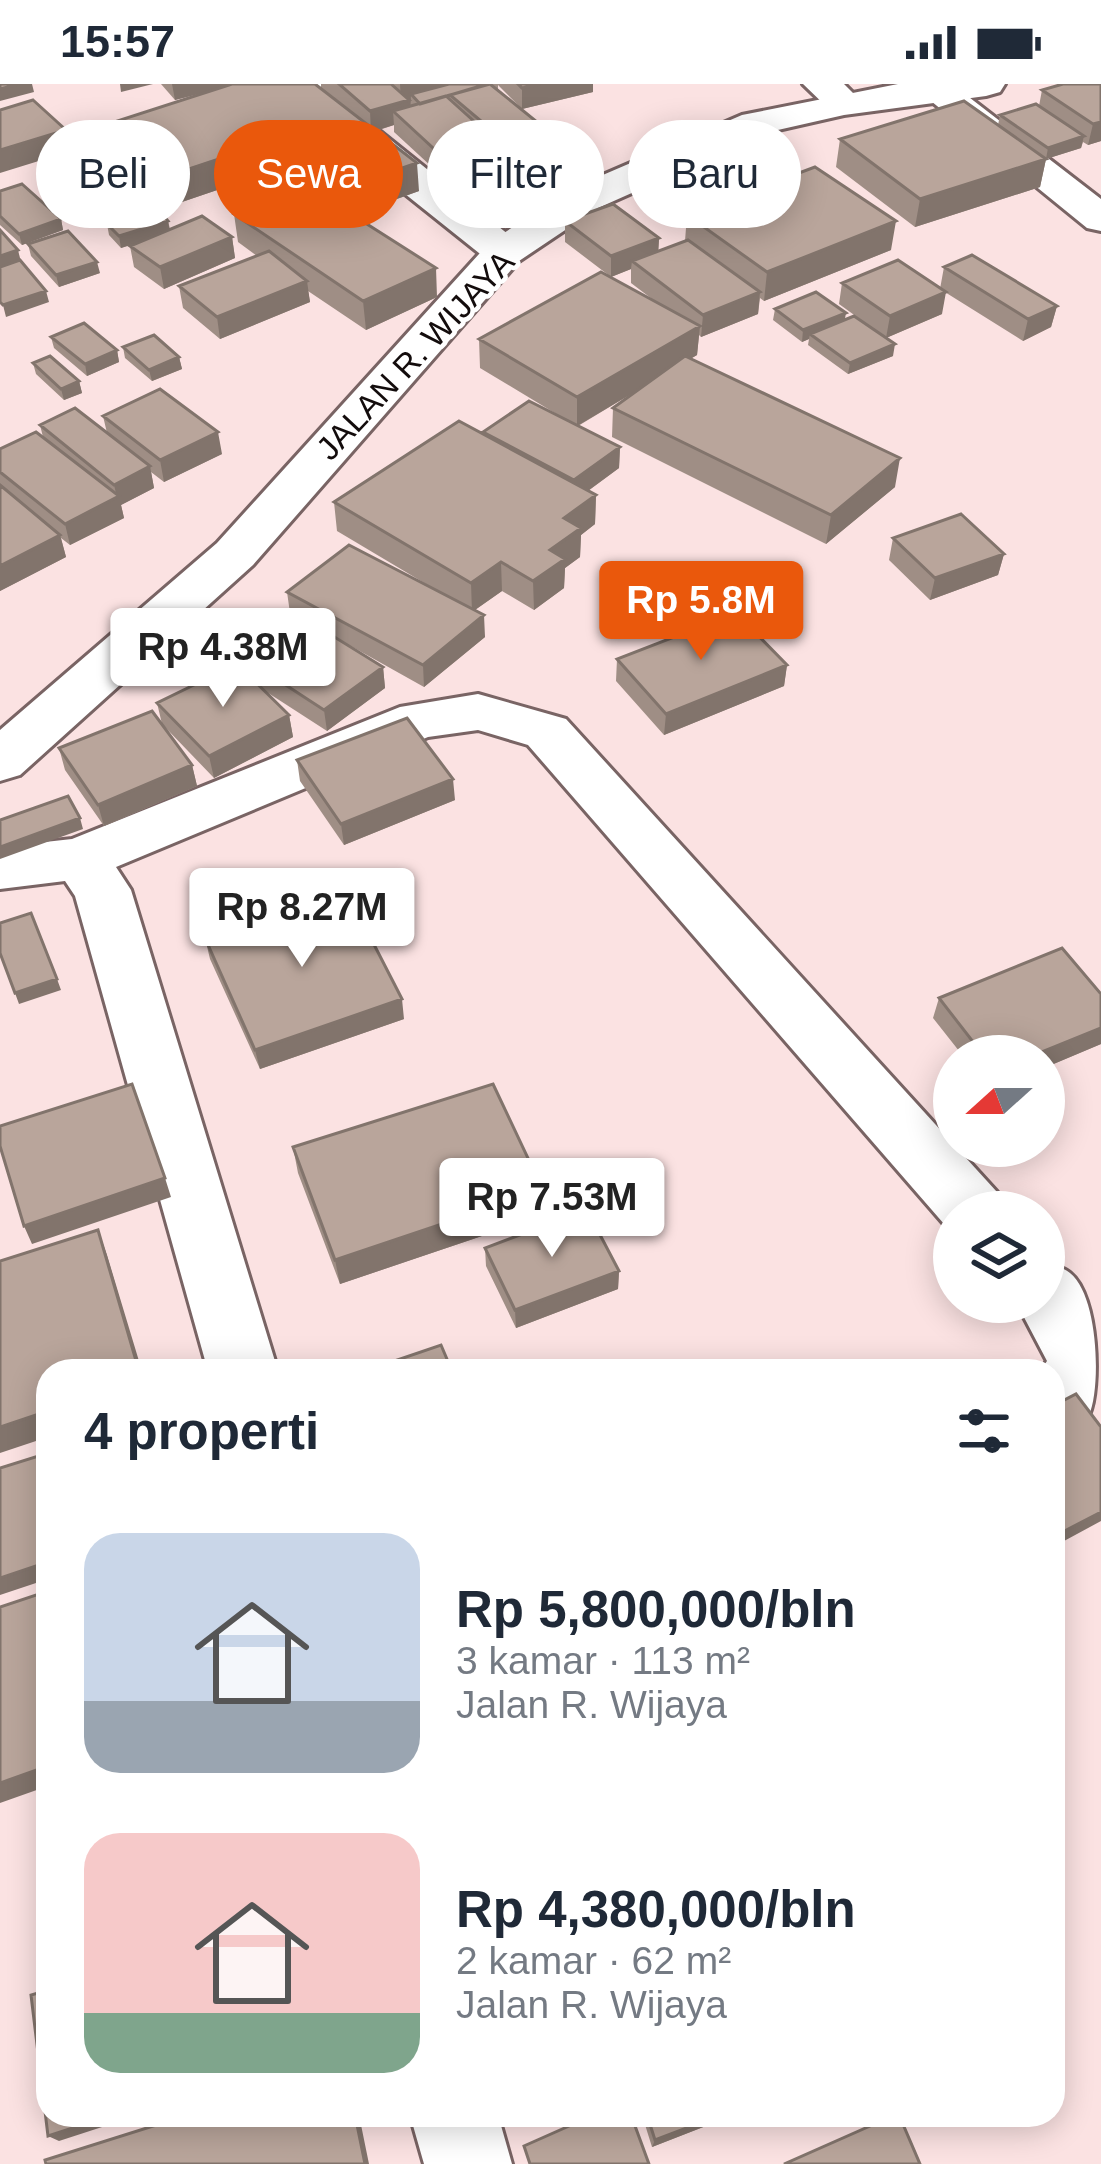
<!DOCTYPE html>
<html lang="id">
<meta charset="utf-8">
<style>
:root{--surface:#fff;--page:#f2f2f3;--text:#1f2937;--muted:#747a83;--accent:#ea580c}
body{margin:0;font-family:Arial,sans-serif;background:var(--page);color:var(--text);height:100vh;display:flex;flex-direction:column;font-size:45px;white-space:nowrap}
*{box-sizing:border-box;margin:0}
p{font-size:39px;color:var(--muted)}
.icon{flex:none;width:66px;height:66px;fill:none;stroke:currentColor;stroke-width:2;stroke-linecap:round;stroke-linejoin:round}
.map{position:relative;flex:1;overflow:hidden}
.drawer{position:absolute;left:36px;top:1275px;width:1029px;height:768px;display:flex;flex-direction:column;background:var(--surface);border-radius:36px;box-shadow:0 6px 30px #0003}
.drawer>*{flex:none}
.top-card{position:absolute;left:36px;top:36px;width:1029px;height:108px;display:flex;gap:24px}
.needle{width:78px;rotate:249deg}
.buttons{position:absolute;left:933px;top:951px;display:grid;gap:24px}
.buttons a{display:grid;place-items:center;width:132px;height:132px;border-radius:50%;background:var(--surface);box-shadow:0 6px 30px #0003;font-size:60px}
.price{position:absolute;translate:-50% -102px;padding:0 27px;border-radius:12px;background:#fff;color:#222;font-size:39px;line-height:78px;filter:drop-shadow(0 3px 6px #0008)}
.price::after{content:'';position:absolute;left:50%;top:72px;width:36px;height:27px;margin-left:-18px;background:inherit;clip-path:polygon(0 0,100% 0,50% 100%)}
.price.active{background:var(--accent);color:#fff}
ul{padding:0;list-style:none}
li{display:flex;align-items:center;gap:36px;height:300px;padding:0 48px}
li span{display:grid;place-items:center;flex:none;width:336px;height:240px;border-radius:36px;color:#555}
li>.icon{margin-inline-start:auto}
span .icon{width:144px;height:144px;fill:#fffc;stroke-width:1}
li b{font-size:51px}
h2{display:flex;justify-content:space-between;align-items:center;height:144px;padding:0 48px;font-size:51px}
.pill{padding:0 42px;border-radius:54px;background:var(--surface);box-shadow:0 6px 30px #0003;font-size:42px;line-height:108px}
.pill.active{background:var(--accent);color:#fff}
.status{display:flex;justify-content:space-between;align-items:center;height:84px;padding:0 60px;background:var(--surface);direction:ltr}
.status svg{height:33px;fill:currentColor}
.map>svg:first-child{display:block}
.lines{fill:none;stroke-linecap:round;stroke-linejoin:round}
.minor-casing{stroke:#796464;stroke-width:6}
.tertiary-casing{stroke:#796464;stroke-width:6}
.minor{fill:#fff;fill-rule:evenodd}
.tertiary{fill:#fff;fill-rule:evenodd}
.wall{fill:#9f8e85}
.shaded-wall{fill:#82746c}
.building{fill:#b9a59b;stroke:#82746c;stroke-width:3}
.labels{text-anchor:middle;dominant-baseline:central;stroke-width:9;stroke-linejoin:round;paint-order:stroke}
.far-street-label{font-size:33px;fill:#130c0c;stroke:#fff}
</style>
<div class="status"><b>15:57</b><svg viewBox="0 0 49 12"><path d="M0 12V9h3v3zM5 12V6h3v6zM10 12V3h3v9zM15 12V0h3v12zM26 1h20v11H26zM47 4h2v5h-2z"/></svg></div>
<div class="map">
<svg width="1101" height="2080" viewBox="0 0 1101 2080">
<rect width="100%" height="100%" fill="#fbe2e2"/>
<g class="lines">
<defs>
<path id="minor" d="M 280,0 L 321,0 L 519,159 L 525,168 L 519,177 L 504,180 L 489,177 L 355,70 Z
M 803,0 L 844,0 L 863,19 L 857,27 L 831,27 Z
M 910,0 L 952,0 L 1101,115 L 1101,147 L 1087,144 Z
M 478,610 L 566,635 L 997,1108 L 1007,1128 L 954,1128 L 951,1148 L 528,661 L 478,646 L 428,653 L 116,783 L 131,806 L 278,1287 L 208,1287 L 75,812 L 65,797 L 0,805 L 0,763 L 72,755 L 400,623 Z
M 1044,1178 C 1053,1181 1063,1183 1070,1189 C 1099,1212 1101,1305 1089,1331 C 1083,1337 1071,1340 1063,1343 L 1053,1339 L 1053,1287 L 1040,1287 L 1047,1277 L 1016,1218 L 1044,1218 Z
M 410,2031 L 498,2031 L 512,2080 L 424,2080 Z"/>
<path id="tertiary" d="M 898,0 L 1005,0 L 1000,8 L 986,12 L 844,31 L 769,48 L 598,124 L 519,177 L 253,481 L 20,691 L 0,697 L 0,646 L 217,459 L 489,159 L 568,106 L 742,31 Z"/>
</defs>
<use href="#minor" class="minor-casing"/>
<use href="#tertiary" class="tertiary-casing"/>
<use href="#minor" class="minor"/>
<use href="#tertiary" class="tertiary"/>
</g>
<path class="wall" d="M 161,0 L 315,0 L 321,4 L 321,0 L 593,0 L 593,8 L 522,25 L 498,1 L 498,7 L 542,63 L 502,76 L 498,72 L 498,80 L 445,95 L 394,48 L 394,41 L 376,47 L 419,107 L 353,131 L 437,213 L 366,246 L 308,207 L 310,218 L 220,255 L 183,224 L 179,202 L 257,172 L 238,158 L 234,130 L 303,100 L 282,84 L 179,119 L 119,66 L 114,38 L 209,7 L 175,16 Z
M 1101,0 L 1101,57 L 1088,61 L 1083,58 L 1081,64 L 1046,75 L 1040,103 L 915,143 L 836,83 L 840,55 L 998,41 L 1000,31 L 1039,22 L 1042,6 Z
M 55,77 L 142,106 L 146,128 L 99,142 L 59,98 Z
M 0,107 L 61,135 L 63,146 L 22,161 L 0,141 Z
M 687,131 L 891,166 L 764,217 L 760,214 L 758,230 L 701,253 L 699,251 L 697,271 L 690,275 L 895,403 L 826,460 L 612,353 L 613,324 L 641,304 L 578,342 L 620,363 L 619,384 L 588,407 L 596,411 L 595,440 L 581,451 L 580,473 L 565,484 L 564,504 L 534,526 L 502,507 L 475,526 L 485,553 L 424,603 L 349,561 L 383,583 L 385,604 L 327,647 L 262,605 L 289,631 L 293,653 L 214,694 L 162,640 L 157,619 L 237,580 L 235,568 L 290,529 L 287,508 L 431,503 L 337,447 L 334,418 L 483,350 L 563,334 L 480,284 L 479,255 L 656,218 L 631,199 L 631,185 L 611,193 L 565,158 L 565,137 L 659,154 L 658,167 L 685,157 Z
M 168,137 L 170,145 L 232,153 L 235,174 L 164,205 L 134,183 L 130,162 L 132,160 L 121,164 L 109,151 L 107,140 Z
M 28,160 L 100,189 L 59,203 L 31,172 Z
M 944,183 L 1057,222 L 1051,243 L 1023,257 L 940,205 Z
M 842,199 L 942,230 L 886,254 L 839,220 Z
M 775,225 L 845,235 L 893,272 L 848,290 L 808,261 L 809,255 L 802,258 L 773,236 Z
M 51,253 L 117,266 L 119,278 L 87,292 L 54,264 Z
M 123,263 L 179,273 L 182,285 L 152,297 L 125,274 Z
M 33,279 L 79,297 L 82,309 L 64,316 L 36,290 Z
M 103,332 L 222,370 L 164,398 L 151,388 L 154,404 L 121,421 L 124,434 L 70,461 L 61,454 L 66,473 L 0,507 L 0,365 L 43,353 L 40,341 L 107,349 Z
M 893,454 L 1004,470 L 998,491 L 930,516 L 889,476 Z
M 617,575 L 787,581 L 784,602 L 664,651 L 616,597 Z
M 59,664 L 192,681 L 197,702 L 104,742 L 65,686 Z
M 297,676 L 455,716 L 344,761 L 300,697 Z
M 205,854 L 404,935 L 260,985 L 210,875 Z
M 1101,910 L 1101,960 L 1044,984 L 1044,972 L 963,972 L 933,934 L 939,914 Z
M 293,1063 L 543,1106 L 544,1131 L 340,1200 L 298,1089 Z
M 485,1164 L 619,1187 L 618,1205 L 516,1244 L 486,1182 Z
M 642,2031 L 734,2031 L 652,2063 Z"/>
<path class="shaded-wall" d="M 19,0 L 32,0 L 34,8 L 0,17 L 0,5 Z
M 120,0 L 153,0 L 121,8 Z
M 172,0 L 238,0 L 175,16 Z
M 400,0 L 477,0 L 411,10 L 410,37 L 393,27 L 394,41 L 371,48 L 370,27 L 401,18 Z
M 540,0 L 593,0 L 593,8 L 522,25 L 522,4 Z
M 1101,38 L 1101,57 L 1088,61 L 1093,40 Z
M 542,42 L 542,63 L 502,76 L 501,54 Z
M 66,46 L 71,67 L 0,89 L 0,66 Z
M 1084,52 L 1081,64 L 1046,75 L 1040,103 L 915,143 L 920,115 L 1046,75 L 1048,64 Z
M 279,55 L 282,84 L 179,119 L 174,90 Z
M 498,59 L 498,80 L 445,95 L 444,74 Z
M 417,79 L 419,107 L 343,134 L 341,105 Z
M 142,106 L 146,128 L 99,142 L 94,120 Z
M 61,135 L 63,146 L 22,161 L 19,150 Z
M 168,137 L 170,149 L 121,164 L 119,152 Z
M 896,137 L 891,166 L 764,217 L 767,188 Z
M 232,153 L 235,174 L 164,205 L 160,183 Z
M 659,154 L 658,175 L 632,177 L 631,185 L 611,193 L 611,172 Z
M 18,166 L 21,178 L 0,184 L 0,172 Z
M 97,178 L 100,189 L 59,203 L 56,191 Z
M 436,184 L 437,213 L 366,246 L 363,217 Z
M 307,197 L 310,218 L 220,255 L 217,233 Z
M 46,207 L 49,218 L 6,233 L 3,221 Z
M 760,208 L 758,230 L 701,253 L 703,231 Z
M 946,208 L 942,230 L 886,254 L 890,232 Z
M 1057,222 L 1051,243 L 1023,257 L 1028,235 Z
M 846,229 L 844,240 L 810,250 L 809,255 L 802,258 L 803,246 Z
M 700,242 L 697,271 L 577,342 L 577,313 Z
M 895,260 L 893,272 L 848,290 L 850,279 Z
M 117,266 L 119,278 L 87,292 L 85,280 Z
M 179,273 L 182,285 L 152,297 L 149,286 Z
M 79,297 L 82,309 L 64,316 L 61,305 Z
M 218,348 L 222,370 L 164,398 L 160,376 Z
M 620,363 L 619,384 L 574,417 L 574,396 Z
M 900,374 L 895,403 L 826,460 L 831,431 Z
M 150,382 L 154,404 L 121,421 L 124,434 L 70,461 L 65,440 L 117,413 L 114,401 Z
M 596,411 L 595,440 L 581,451 L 580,473 L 565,484 L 564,504 L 534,526 L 533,497 L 564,434 Z
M 60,451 L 66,473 L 0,507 L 0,482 Z
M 1004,470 L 998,491 L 930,516 L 935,494 Z
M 501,478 L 502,507 L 472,528 L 471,499 Z
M 484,531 L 485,553 L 424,603 L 423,581 Z
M 787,581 L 784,602 L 664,651 L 666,630 Z
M 383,583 L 385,604 L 327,647 L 324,626 Z
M 289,631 L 293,653 L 214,694 L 209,672 Z
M 192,681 L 197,702 L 104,742 L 98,721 Z
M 453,695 L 455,716 L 344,761 L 341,740 Z
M 80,734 L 83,745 L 0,775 L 0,763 Z
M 57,895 L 61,906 L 19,920 L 15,909 Z
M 402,915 L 404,935 L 260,985 L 255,966 Z
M 1101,944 L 1101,960 L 1044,984 L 1044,972 L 1032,972 Z
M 165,1094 L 171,1113 L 32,1160 L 24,1142 Z
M 543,1106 L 544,1131 L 340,1200 L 335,1176 Z
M 98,1146 L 107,1171 L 142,1287 L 139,1287 Z
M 619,1187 L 618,1205 L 516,1244 L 515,1226 Z
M 48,1327 L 48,1353 L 0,1369 L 0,1343 Z
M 1101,1428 L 1101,1437 L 1053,1463 L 1053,1453 Z
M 48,1478 L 48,1495 L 0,1511 L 0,1494 Z
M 48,1682 L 48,1702 L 0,1719 L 0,1699 Z
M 113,2031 L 139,2031 L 59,2057 L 48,2052 Z
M 355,2031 L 359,2031 L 369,2080 L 365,2080 Z
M 721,2031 L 734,2031 L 652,2063 L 655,2056 Z"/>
<path class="building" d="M 0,0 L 19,0 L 0,5 Z
M 232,0 L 315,0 L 417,79 L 341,105 L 279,55 L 174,90 L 114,38 Z
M 339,0 L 391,0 L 409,16 L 370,27 Z
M 449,0 L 487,0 L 420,20 L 411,10 Z
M 490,0 L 542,42 L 501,54 L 450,11 Z
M 518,0 L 540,0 L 522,4 Z
M 1063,0 L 1101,0 L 1101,38 L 1093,40 L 1042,6 Z
M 446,12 L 498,59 L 444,74 L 393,27 Z
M 33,16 L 66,46 L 0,66 L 0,26 Z
M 964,17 L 1046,75 L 920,115 L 840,55 Z
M 1036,20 L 1084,52 L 1048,64 L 1000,31 Z
M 102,63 L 142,106 L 94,120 L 55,77 Z
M 815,83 L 896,137 L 767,188 L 687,131 Z
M 22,100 L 61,135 L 19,150 L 0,132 L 0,107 Z
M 304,100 L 436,184 L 363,217 L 234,130 Z
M 613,120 L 659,154 L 611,172 L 565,137 Z
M 157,124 L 168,137 L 119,152 L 107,140 Z
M 202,132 L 232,153 L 160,183 L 130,162 Z
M 0,146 L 18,166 L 0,172 Z
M 68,147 L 97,178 L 56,191 L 28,160 Z
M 688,156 L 760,208 L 703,231 L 632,177 Z
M 269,167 L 307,197 L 217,233 L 179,202 Z
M 972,171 L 1057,222 L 1028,235 L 944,183 Z
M 20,176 L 46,207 L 3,221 L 0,218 L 0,183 Z
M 898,176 L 946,208 L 890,232 L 842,199 Z
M 601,188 L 700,242 L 577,313 L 479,255 Z
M 816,208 L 846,229 L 803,246 L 775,225 Z
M 854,232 L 895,260 L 850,279 L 810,250 Z
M 84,239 L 117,266 L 85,280 L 51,253 Z
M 154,251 L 179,273 L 149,286 L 123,263 Z
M 50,272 L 79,297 L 61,305 L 33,279 Z
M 685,272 L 900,374 L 831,431 L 613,324 Z
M 160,305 L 218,348 L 160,376 L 103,332 Z
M 529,317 L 620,363 L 574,396 L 483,348 Z
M 75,324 L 150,382 L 114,401 L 40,341 Z
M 459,337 L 596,411 L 564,434 L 581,444 L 550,466 L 565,475 L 533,497 L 501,478 L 471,499 L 334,418 Z
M 36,348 L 119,412 L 65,440 L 0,388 L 0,365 Z
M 0,401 L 60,451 L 0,482 Z
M 961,430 L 1004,470 L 935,494 L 893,454 Z
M 349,461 L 484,531 L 423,581 L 287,508 Z
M 294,528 L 383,583 L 324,626 L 235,568 Z
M 736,529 L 787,581 L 666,630 L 617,575 Z
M 237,580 L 289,631 L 209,672 L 157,619 Z
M 152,627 L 192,681 L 98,721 L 59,664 Z
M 407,634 L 453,695 L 341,740 L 297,676 Z
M 68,712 L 80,734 L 0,763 L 0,736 Z
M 347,808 L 402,915 L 255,966 L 205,854 Z
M 31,829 L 57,895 L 15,909 L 0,869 L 0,839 Z
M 1062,864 L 1101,910 L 1101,944 L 1032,972 L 984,972 L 939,914 Z
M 132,1000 L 165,1094 L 24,1142 L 0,1062 L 0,1042 Z
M 493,1000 L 543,1106 L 335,1176 L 293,1063 Z
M 587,1126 L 619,1187 L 515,1226 L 485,1164 Z
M 98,1146 L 139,1287 L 48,1287 L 48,1327 L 0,1343 L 0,1177 Z
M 441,1261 L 452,1287 L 365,1287 Z
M 1076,1310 L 1101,1343 L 1101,1428 L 1053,1453 L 1053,1322 Z
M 48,1369 L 48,1478 L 0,1494 L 0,1384 Z
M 48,1507 L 48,1682 L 0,1699 L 0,1523 Z
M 48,1906 L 48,2031 L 113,2031 L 48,2052 L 31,1911 Z
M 188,2031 L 355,2031 L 365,2080 L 46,2080 L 45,2076 Z
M 594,2031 L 631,2031 L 649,2080 L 530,2080 L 524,2062 Z
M 647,2031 L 721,2031 L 655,2056 Z
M 895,2031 L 899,2031 L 920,2080 L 784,2080 Z"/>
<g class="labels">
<g class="far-street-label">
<text transform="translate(415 271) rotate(-47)">JALAN R. WIJAYA</text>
</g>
</g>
</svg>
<div class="buttons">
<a><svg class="needle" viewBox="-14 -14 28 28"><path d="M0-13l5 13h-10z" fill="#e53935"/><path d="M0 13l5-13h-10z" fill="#747a83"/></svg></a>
<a><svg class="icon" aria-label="layers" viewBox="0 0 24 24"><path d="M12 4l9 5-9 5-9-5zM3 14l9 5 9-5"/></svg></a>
</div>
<b class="price active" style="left:701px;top:579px">Rp 5.8M</b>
<b class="price" style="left:223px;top:626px">Rp 4.38M</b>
<b class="price" style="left:302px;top:886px">Rp 8.27M</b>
<b class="price" style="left:552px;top:1176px">Rp 7.53M</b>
<div class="top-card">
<a class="pill">Beli</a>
<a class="pill active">Sewa</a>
<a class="pill">Filter</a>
<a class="pill">Baru</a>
</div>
<section class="drawer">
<h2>4 properti<svg class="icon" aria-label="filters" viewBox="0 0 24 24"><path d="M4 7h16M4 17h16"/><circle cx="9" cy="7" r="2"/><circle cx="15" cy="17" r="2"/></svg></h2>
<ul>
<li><span style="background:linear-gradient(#c9d6e8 70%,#9aa5b1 0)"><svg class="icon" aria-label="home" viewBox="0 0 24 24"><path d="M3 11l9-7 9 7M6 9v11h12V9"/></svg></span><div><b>Rp 5,800,000/bln</b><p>3 kamar · 113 m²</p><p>Jalan R. Wijaya</p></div></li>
<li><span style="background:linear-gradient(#f6c9c9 75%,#7fa58c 0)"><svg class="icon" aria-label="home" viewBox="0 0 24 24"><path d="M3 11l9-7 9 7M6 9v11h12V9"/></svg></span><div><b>Rp 4,380,000/bln</b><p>2 kamar · 62 m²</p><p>Jalan R. Wijaya</p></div></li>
</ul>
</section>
</div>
